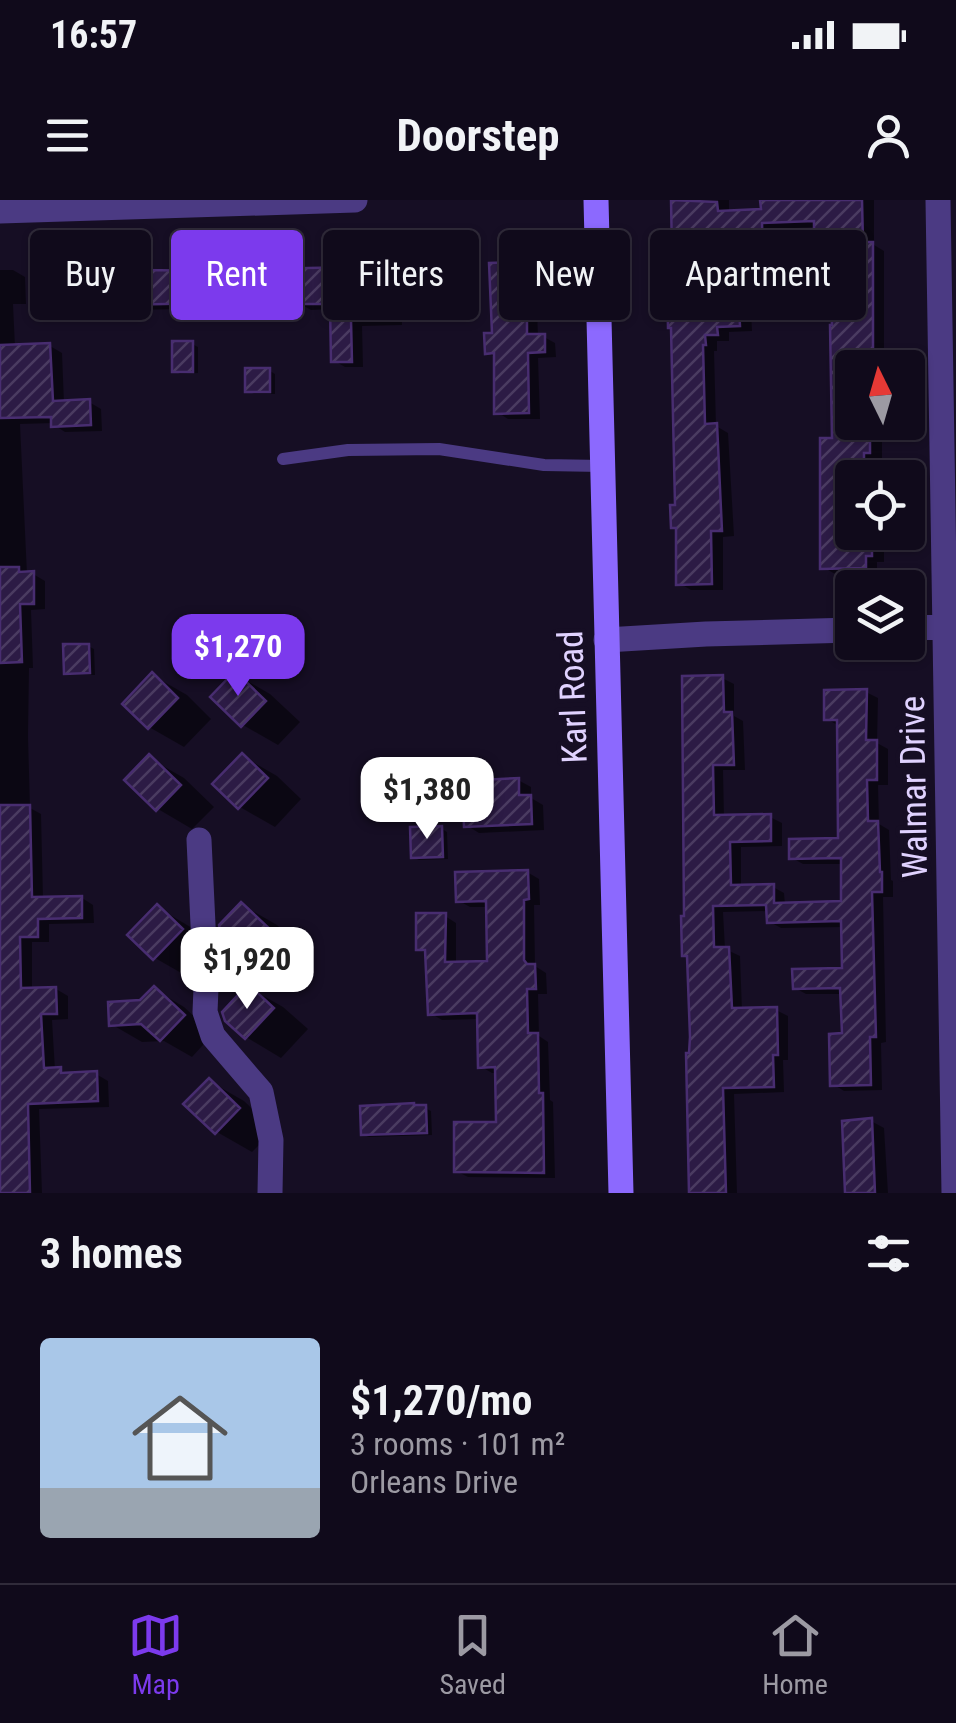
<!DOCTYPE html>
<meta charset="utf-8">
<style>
:root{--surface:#100a1b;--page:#1e1828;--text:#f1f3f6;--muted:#9c9aa3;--line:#302b3a;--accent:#7c3aed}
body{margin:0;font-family:"Roboto Condensed",sans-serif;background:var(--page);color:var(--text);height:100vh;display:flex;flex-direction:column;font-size:38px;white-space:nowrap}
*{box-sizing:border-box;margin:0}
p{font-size:32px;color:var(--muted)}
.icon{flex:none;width:55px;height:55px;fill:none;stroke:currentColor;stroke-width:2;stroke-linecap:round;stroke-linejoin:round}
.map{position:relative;height:993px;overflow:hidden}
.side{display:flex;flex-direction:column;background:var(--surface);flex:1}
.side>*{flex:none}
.guide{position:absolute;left:30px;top:30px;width:898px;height:90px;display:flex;gap:20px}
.needle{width:65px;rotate:355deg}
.buttons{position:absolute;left:835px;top:150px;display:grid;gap:20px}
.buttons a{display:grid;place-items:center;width:90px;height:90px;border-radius:10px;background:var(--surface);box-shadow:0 2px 8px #0004,0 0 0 2px var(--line);font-size:50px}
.price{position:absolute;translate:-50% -85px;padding:0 22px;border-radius:20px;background:#fff;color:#222;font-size:32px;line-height:65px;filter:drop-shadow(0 2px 5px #0008)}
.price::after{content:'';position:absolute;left:50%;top:60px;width:30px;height:22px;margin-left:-15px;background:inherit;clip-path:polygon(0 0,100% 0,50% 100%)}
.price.selected{background:var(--accent);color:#fff}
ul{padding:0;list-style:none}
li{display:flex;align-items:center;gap:30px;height:250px;padding:0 40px}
li span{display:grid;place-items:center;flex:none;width:280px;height:200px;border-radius:10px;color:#555}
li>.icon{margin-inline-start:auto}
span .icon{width:120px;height:120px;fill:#fffc;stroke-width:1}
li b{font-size:42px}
h2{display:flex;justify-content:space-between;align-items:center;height:120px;padding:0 40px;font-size:42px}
.pill{padding:0 35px;border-radius:10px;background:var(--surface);box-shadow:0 2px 8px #0004,0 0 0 2px var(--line);font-size:35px;line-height:90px}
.pill.selected{background:var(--accent);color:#fff}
.status{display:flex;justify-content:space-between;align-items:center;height:70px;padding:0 50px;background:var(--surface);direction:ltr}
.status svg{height:28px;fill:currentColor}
header{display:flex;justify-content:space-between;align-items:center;height:130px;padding:0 40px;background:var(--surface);font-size:45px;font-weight:700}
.tabs{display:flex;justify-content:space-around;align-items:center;height:140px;border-top:2px solid var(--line);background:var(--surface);font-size:28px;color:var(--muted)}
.tabs a{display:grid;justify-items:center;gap:5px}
.tabs .selected{color:var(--accent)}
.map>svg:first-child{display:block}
.shadow{fill:#0007}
.building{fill:url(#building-hatch);stroke:#482d70;stroke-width:2.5}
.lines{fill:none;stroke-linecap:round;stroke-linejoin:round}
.service{stroke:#4b3a83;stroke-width:12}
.minor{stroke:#4b3a83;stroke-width:25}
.secondary{stroke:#8c69fe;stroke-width:25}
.labels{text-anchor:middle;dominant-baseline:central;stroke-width:9;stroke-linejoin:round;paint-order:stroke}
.street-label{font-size:35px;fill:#e0d2ff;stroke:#160e24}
</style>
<div class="status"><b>16:57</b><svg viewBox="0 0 49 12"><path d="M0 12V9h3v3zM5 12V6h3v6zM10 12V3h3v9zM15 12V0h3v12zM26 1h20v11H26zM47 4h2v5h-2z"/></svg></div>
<header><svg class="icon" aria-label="menu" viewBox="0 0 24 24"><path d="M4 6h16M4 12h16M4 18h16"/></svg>Doorstep<svg class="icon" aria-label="person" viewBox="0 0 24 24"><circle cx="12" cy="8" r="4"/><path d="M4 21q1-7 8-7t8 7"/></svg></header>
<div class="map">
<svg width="956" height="993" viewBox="0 0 956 993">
<defs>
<pattern id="building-hatch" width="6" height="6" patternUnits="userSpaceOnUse" patternTransform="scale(2.5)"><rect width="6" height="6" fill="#2c1b45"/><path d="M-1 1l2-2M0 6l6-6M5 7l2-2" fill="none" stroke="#4a3b61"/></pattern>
</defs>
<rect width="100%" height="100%" fill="#160e24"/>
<path class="shadow" d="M 673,0 L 729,0 L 729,13 L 763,12 L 763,0 L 874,0 L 874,45 L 884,51 L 884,168 L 852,168 L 852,222 L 875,222 L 875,235 L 882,239 L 882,258 L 875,258 L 875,278 L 852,278 L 852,332 L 875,332 L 875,340 L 884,345 L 884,362 L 877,362 L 877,374 L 835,374 L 823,367 L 835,240 L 833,89 L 817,82 L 817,27 L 773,29 L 775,91 L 750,91 L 752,131 L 729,132 L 729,141 L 717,141 L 717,151 L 714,151 L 716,226 L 728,233 L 734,336 L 723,337 L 723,390 L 691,390 L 679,383 L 679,330 L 673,327 L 678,308 Z
M 446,36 L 459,43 L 459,55 L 467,60 L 467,82 L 421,82 L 409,74 L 429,51 Z
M 388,65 L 401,72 L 402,125 L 362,126 L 363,167 L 345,167 L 333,160 L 332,109 L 311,110 L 304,106 L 135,110 L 123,103 Z
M 518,65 L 530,72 L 530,105 L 537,109 L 538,137 L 544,137 L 555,143 L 556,157 L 538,158 L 540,219 L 508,219 L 497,212 L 496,158 L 487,152 L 495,136 Z
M 0,70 L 13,70 L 25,77 L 26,104 L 13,104 L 15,147 L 50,146 L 62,153 L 64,203 L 89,202 L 101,209 L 102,231 L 65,232 L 54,225 L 54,223 L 20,224 L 27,374 L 33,374 L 45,381 L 45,409 L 31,410 L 33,468 L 29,468 L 28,536 L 30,608 L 41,614 L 43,699 L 82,698 L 93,705 L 94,723 L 49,724 L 49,742 L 32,742 L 32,790 L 56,789 L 68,796 L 68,819 L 52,820 L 55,870 L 60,870 L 69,875 L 96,874 L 108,881 L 109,907 L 39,909 L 42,993 L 3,993 L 0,912 Z
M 192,144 L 198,147 L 198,173 L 180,174 L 175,171 Z
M 270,171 L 275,174 L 275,194 L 254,194 L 248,191 Z
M 88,446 L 94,449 L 95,475 L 72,475 L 66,472 Z
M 235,474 L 270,494 L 300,522 L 278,545 L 243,525 Z
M 152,475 L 187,495 L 211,519 L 184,547 L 149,527 Z
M 722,478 L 734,484 L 734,516 L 743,521 L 745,570 L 723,570 L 724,618 L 770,617 L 782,623 L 782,646 L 741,647 L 741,687 L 773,687 L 784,693 L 785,705 L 843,704 L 844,664 L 803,664 L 792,658 L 840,641 L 839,526 L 827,519 L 866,492 L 878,498 L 877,543 L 888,549 L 888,585 L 878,585 L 879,624 L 889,630 L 891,680 L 893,681 L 893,697 L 883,697 L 886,842 L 881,843 L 882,890 L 844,891 L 833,884 L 844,836 L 842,794 L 806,794 L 795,788 L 844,770 L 844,727 L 781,728 L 770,722 L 769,711 L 723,712 L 725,749 L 740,756 L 742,811 L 776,810 L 788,816 L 788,860 L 783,860 L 784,892 L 734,894 L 737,993 L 692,993 L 689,855 L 691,855 L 687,718 Z
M 242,556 L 277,576 L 301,599 L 275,627 L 240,607 Z
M 149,558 L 184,578 L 214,607 L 192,629 L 158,609 Z
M 518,580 L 531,587 L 531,598 L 543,605 L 544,630 L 479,633 L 466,625 L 485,599 Z
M 442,629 L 447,632 L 448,659 L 419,660 L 414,657 Z
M 527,672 L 539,679 L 540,705 L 534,705 L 535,766 L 546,773 L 547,794 L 538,794 L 539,836 L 548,842 L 550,900 L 553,902 L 555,978 L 468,977 L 456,971 L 499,924 L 498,873 L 492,873 L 480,866 L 479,819 L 442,820 L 430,813 L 428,754 L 418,749 L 445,716 L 456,723 L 456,764 L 490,764 L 488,707 L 470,707 L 459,701 Z
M 242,705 L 277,725 L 307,754 L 285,777 L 250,756 L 222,730 Z
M 157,707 L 192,728 L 216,751 L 190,778 L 155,758 Z
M 248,787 L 283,807 L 308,829 L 281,858 L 246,837 Z
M 154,789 L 184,807 L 213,834 L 192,857 L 164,841 L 142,842 L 111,824 L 141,802 Z
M 209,881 L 244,901 L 274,930 L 252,952 L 217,932 Z
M 425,908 L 431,911 L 432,935 L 369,937 L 363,934 Z
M 871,921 L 884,928 L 888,993 L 845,993 L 844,923 Z"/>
<path class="building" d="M 671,0 L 717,2 L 718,11 L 761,9 L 760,0 L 862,0 L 863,42 L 873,42 L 873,168 L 852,168 L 852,222 L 862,222 L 862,229 L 870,229 L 870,253 L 864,253 L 864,278 L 852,278 L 852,335 L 872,335 L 872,356 L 866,356 L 866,368 L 820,369 L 820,238 L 832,238 L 830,125 L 832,125 L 830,83 L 814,83 L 814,21 L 762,23 L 764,85 L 738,86 L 740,126 L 717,127 L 718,135 L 705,135 L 706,145 L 703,145 L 705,224 L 717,223 L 722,331 L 711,331 L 712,384 L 676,385 L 676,328 L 671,328 L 670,305 L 675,305 L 671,128 L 668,128 L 667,80 L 666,54 L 672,54 Z
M 426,33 L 447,33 L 447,50 L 455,50 L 455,76 L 406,76 L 406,53 L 418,53 L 418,49 L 426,49 Z
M 389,62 L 390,119 L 351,120 L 352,162 L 331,162 L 330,104 L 296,104 L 296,101 L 120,105 L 120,77 L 135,76 L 135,70 L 236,71 L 236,67 L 262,67 L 262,69 L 354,67 L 354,63 Z
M 519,62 L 519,100 L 527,100 L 527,134 L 545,134 L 545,152 L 528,153 L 529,213 L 494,214 L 494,153 L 485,154 L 484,133 L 492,133 L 489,63 Z
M 172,141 L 193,141 L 193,172 L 172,172 Z
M 50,143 L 53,201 L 90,199 L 91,225 L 51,227 L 51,217 L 0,218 L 0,145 Z
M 245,168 L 270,168 L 270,192 L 245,192 Z
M 0,367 L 19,367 L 19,372 L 34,371 L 34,404 L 20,404 L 22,462 L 0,463 Z
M 63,444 L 89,444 L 90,473 L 64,474 Z
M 235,471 L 266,501 L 241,527 L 210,497 Z
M 152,472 L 178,498 L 148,529 L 122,504 Z
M 723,475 L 724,512 L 732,512 L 734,565 L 713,565 L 714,615 L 771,614 L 771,641 L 730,642 L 731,685 L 774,684 L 774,703 L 841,701 L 841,658 L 789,659 L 789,639 L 838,638 L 837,520 L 824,520 L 824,490 L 867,489 L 866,540 L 877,540 L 877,580 L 867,580 L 868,621 L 878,621 L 880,672 L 882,672 L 882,692 L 872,692 L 876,837 L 870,837 L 871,885 L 830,886 L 829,834 L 842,833 L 840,788 L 793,789 L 792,769 L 842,768 L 841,721 L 767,723 L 766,705 L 713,706 L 714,747 L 729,747 L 732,808 L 777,807 L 778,855 L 773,855 L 774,887 L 723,888 L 726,993 L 689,993 L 686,853 L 689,853 L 690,837 L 687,756 L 682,756 L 681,716 L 684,716 L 682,476 Z
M 242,553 L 268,578 L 238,609 L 212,584 Z
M 149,554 L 181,585 L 156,611 L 124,580 Z
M 519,578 L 519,595 L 531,595 L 532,624 L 464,627 L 463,598 L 482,597 L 481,580 Z
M 0,605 L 30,605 L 32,697 L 82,696 L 82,718 L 38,719 L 38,737 L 20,737 L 21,788 L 56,787 L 57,814 L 41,814 L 44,868 L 61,867 L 61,873 L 97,871 L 98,901 L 28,904 L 30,993 L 0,993 Z
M 442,626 L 443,657 L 411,658 L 410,627 Z
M 528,670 L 529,699 L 524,700 L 524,760 L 527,764 L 535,764 L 536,789 L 527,789 L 528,833 L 538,833 L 539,893 L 543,893 L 544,973 L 454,972 L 454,922 L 496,922 L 495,867 L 478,868 L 477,813 L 428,815 L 425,750 L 416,750 L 416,713 L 446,713 L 445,762 L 487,761 L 486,701 L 456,702 L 455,672 Z
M 241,702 L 273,732 L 248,758 L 220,732 L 219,725 Z
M 157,704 L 183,729 L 153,760 L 127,735 Z
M 248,784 L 274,808 L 245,839 L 225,821 L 222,812 Z
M 154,786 L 185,815 L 160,841 L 141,824 L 109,826 L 108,802 L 140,800 Z
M 209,878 L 240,908 L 215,934 L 183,904 Z
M 414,903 L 414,905 L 426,905 L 427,933 L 361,935 L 360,906 Z
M 872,918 L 875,993 L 845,993 L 842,921 Z"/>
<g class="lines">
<path class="service" d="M 283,259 L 348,250 L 439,249 L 544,265 L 602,266"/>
<path class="minor" d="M 938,0 L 954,993
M 0,11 L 355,0
M 908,428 L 946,427
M 606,440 L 706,434 L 852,430
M 199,640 L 206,788 L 205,812 L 213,836 L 261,892 L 271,940 L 270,993"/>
<path class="secondary" d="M 596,0 L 621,993"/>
</g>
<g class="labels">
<g class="street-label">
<text transform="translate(573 497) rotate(-92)">Karl Road</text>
<text transform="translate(914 587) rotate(-91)">Walmar Drive</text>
</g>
</g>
</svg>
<div class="buttons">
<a><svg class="needle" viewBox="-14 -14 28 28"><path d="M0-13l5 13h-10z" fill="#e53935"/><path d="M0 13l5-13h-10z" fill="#9c9aa3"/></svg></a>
<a><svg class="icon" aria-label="locate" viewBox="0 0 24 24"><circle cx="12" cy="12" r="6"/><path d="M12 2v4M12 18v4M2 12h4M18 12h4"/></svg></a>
<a><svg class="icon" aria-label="layers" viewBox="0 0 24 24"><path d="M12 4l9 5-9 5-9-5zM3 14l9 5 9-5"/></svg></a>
</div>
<b class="price selected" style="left:238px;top:499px">$1,270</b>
<b class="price" style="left:427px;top:642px">$1,380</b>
<b class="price" style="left:247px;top:812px">$1,920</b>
<div class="guide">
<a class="pill">Buy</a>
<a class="pill selected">Rent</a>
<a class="pill">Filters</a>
<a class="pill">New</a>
<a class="pill">Apartment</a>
</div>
</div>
<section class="side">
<h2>3 homes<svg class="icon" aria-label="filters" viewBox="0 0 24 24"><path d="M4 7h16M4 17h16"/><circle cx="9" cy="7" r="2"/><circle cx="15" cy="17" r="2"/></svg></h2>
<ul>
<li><span style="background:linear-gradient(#a9c7e8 75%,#9aa5b1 0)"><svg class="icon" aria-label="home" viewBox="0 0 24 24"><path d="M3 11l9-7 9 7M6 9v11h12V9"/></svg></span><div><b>$1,270/mo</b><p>3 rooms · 101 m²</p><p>Orleans Drive</p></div></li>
</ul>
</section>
<nav class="tabs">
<a class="selected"><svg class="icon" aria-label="map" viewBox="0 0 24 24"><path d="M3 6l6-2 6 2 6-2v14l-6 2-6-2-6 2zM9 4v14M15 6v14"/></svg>Map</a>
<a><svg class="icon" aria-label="saved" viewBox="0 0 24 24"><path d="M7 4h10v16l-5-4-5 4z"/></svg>Saved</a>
<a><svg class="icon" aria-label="home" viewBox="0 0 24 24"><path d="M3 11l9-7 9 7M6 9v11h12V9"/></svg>Home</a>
</nav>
